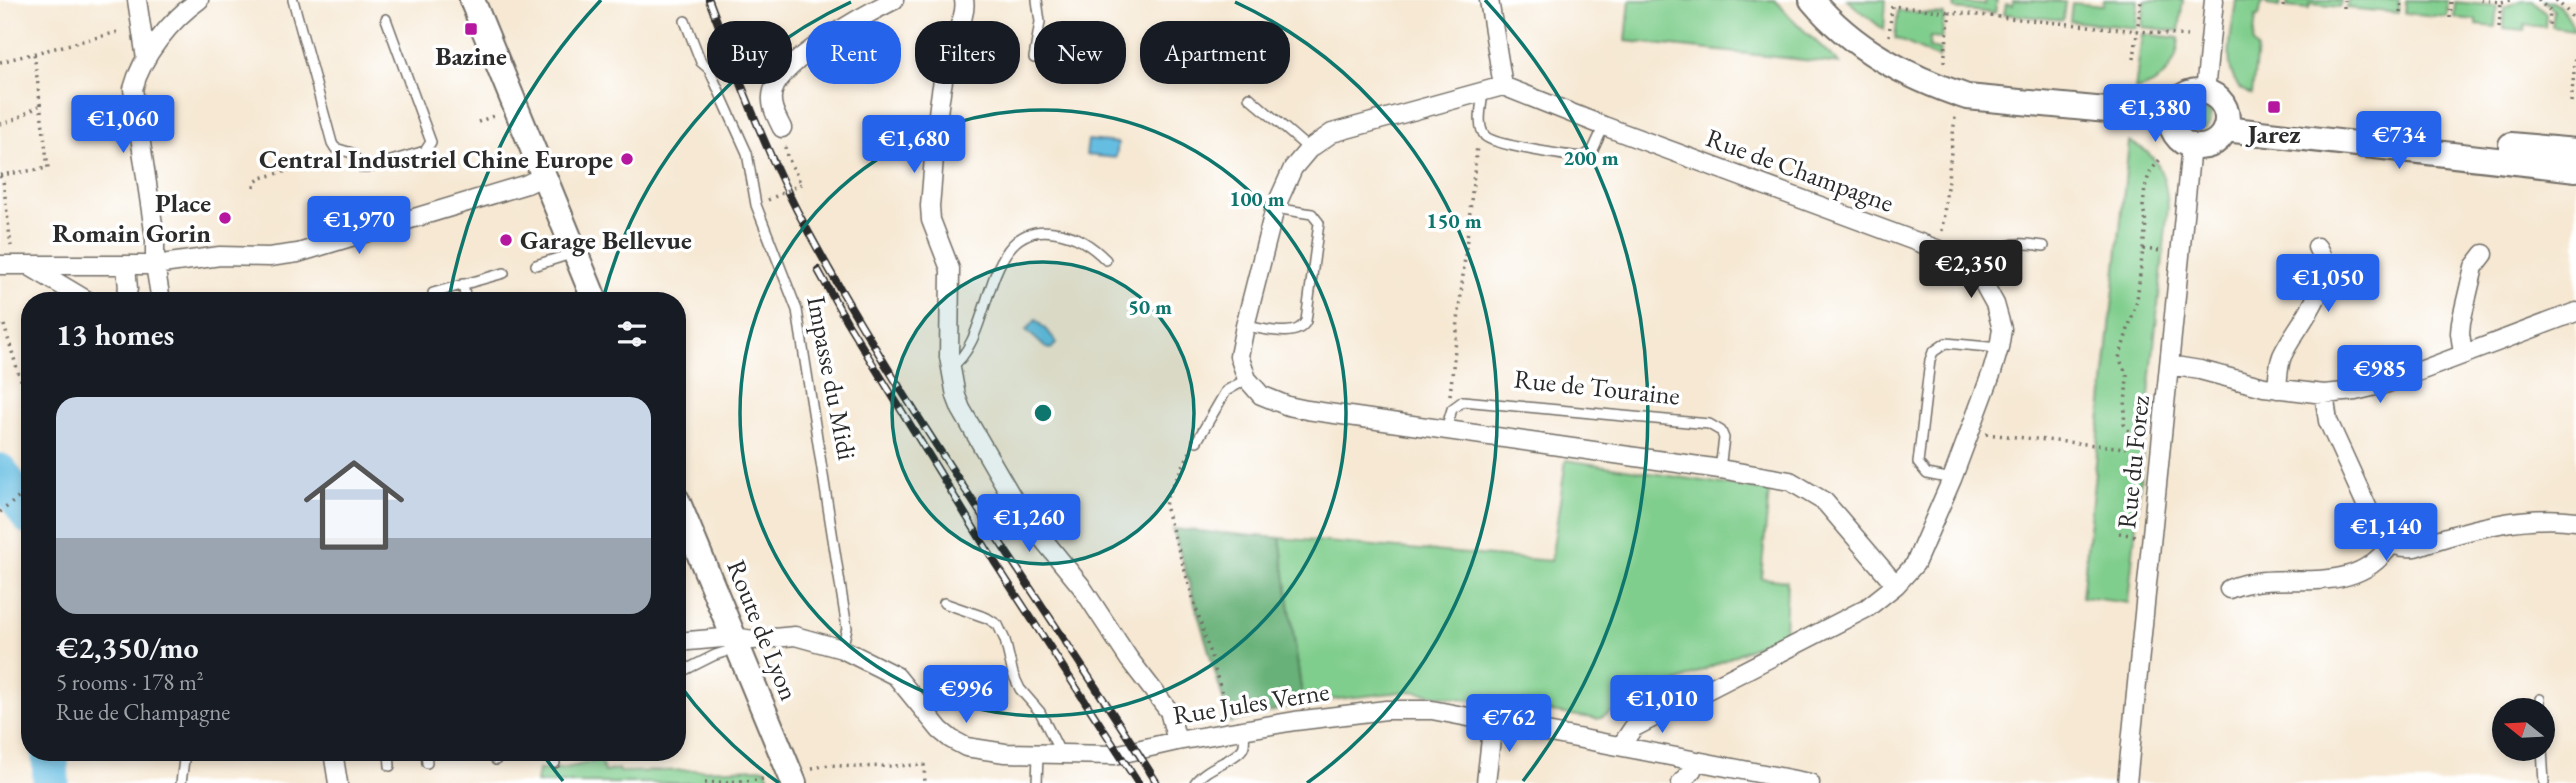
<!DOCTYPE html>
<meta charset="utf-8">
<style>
:root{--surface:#171b24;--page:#20242c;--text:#f1f3f6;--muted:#9ea1a6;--accent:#2563eb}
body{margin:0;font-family:"EB Garamond",serif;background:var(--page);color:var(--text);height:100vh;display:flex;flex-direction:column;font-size:26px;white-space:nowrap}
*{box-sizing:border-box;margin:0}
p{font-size:23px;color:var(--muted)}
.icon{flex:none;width:38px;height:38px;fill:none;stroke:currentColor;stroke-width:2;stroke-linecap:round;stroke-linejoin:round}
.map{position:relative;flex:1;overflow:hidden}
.details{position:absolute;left:21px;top:292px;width:665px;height:469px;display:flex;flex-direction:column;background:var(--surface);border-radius:28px;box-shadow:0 4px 10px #0003}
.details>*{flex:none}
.top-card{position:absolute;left:707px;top:21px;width:665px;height:63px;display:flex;gap:14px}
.needle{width:46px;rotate:288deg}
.controls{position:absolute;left:2492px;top:698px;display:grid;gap:14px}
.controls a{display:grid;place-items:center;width:63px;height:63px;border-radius:50%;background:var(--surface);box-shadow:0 4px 10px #0003;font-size:35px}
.price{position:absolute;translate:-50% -60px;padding:0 16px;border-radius:7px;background:var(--accent);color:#fff;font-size:23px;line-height:46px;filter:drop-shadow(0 2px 4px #0008)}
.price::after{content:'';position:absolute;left:50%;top:42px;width:21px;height:16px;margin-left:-10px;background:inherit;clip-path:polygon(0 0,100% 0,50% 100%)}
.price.on{background:#222;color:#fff}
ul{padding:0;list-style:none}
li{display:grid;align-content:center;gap:14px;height:371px;padding:0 35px}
li span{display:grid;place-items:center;height:217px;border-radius:21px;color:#555}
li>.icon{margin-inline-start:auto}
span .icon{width:126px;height:126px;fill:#fffc;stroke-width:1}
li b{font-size:30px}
h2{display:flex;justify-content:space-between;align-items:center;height:84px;padding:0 35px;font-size:30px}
.chip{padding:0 24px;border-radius:28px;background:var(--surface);box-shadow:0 4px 10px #0003;font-size:24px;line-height:63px}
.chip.on{background:var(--accent);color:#fff}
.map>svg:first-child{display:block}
.green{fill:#80ce8d;stroke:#567c5c;stroke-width:2}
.forest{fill:#68b178;stroke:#4a6e52;stroke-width:2}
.water{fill:#65bde2;stroke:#487486;stroke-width:2}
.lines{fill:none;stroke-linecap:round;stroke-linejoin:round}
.river{stroke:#65bde2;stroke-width:37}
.lane-casing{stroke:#726d66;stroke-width:12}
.street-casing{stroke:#726d66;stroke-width:21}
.secondary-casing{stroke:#726d66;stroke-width:28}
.path{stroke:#726d66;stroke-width:3.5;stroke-dasharray:2 5;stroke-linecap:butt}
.lane{stroke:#fff;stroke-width:9}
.street{stroke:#fff;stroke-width:18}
.secondary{stroke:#fff;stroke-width:24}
.rail-casing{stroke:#2b2b2b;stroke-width:8}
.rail{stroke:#fff;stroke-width:5;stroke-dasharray:16;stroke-linecap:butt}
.path-bridge{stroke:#726d66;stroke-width:3.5;stroke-dasharray:2 5;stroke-linecap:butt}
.ring{fill:none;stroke:#0f766e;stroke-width:3.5}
.poi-dot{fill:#b5179e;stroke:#fff;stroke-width:2.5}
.labels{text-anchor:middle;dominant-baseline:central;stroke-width:7;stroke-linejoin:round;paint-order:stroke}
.poi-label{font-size:26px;font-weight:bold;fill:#2b2b2b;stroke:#fff}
.street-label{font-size:26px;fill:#2b2b2b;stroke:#fff}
.centre{fill:#0f766e;stroke:#fff;stroke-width:3.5}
.ring-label{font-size:21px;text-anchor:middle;font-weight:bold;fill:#0f766e;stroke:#fff;stroke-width:7;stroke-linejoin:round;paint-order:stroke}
</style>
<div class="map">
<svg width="2576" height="783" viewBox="0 0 2576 783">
<rect width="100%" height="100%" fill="#fff"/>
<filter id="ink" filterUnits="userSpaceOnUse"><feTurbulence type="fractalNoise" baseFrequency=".0143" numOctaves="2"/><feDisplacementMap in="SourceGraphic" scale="14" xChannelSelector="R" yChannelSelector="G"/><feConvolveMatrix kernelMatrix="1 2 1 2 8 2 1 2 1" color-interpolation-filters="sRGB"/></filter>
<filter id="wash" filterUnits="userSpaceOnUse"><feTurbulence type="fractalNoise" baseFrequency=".00686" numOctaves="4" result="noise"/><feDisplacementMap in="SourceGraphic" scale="28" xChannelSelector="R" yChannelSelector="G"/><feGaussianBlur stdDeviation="1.57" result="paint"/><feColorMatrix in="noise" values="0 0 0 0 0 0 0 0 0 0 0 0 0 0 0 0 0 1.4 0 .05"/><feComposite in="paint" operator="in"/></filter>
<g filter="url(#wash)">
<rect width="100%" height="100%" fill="#f6e8d3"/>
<path class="green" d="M 1630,0 L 1775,0 L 1794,21 L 1840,64 L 1626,41 Z
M 1847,0 L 1886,0 L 1884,30 Z
M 1986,0 L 1997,0 L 1995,13 L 1954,9 L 1955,2 L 1985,5 Z
M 2013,0 L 2065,2 L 2063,20 L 2004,14 L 2006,4 L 2013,5 Z
M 2104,0 L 2138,0 L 2136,28 L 2070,21 L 2072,3 L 2103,6 Z
M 2145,0 L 2183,0 L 2179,31 L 2142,27 Z
M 2236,0 L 2281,0 L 2280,7 L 2267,5 L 2267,3 L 2262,2 L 2259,16 L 2256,16 L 2253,43 L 2257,48 L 2252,95 C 2216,82 2233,29 2236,0 Z
M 2288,0 L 2341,0 L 2340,7 L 2310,4 L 2309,9 L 2287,7 Z
M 2348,0 L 2399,0 L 2398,13 L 2347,8 Z
M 2406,0 L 2448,1 L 2447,17 L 2405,13 Z
M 2523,0 L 2533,0 L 2546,13 L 2545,27 L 2525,25 L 2524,30 L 2503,28 L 2504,7 Z
M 2544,0 C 2559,0 2570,17 2574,30 L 2552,27 L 2554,10 Z
M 2455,2 L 2497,6 L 2495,27 L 2476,25 L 2476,20 L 2454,18 Z
M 1898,11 L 1944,15 L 1942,38 L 1930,37 L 1929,48 L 1940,50 L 1939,58 L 1895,38 Z
M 2142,34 L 2179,38 C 2178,65 2161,86 2135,90 Z
M2185 118a13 13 0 1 1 26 0a13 13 0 1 1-26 0Z
M 2129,142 C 2159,153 2166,177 2168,207 L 2128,603 L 2082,597 Z
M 1566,460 L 1769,491 L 1761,578 L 1787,581 L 1785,632 L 1598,719 L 1410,691 L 1303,703 L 1280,538 L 1551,561 Z
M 601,760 L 604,772 L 619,769 L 620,772 L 765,768 L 771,783 L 536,783 L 538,770 L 566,768 Z"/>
<path class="forest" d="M 1173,529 L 1280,538 L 1303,703 L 1230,723 Z"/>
<path class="water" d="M 1088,140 L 1118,143 L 1116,158 L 1086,155 Z
M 1036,320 L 1055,339 L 1056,344 L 1051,349 L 1046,348 L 1026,330 Z"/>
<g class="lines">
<path class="river" d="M 0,472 L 30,517
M 50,752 L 51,783"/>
</g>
</g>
<g filter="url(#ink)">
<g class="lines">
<defs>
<path id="lane" d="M 293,0 L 332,143 L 335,148 L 352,153 L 362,168 L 367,168 L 425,151 L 431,142 L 386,19
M 685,21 L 701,62 L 709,69 L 747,153 L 756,205 L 797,310 L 847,628 L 842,649
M 1034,58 L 1040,22 L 1037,0
M 1483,92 C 1482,105 1476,125 1485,136 C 1493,145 1567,156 1583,157 L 1593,150 L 1604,126
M 1249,97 L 1309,149
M 536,265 L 574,253
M 1979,275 C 2005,244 2002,240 2044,246
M 463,284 L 466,301
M 433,293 L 504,273
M 1245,326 C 1262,328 1297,340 1306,321 L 1319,223 L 1312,214 L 1275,208
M 951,367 C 995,339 981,220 1054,232 C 1076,235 1091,245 1106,260
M 1446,429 L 1452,409 L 1463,401 L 1709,424 L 1721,431 L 1724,438 L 1720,469
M 1197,441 L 1226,391 L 1247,379
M 1952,479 L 1927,474 L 1918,463 L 1930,360 L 1933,352 L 1946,343 L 1999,348
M 944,603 L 987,618 L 998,625 L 1005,640 L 1013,674 L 1020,689 L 1040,712 L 1061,754
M 677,674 L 715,655 L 737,648
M 2540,699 L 2540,710
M 2542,749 L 2544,783
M 389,752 L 390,766
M 426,752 L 427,763
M 494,752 L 496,760
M 552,752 L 555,763
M 181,783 L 185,752
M 1037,783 L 1038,755
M 1195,783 C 1205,767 1236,760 1243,748 C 1246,742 1244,735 1243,730"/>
<path id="street" d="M 137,0 L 146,59
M 964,0 C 967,15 956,32 951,46 C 936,97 935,154 930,206 L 931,220 L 950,269 L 949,357 L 956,396 L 961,409 L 1020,511 L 1081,586 L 1129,659 L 1169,711 L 1177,741
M 1489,0 L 1503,86 L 1604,126 L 1950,254 L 1979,275 L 1995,304 L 2002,329 L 1999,348 L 1992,372 L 1952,479 L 1915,564 L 1896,585 L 1867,608 L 1633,728 L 1621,746
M 1503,86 L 1332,133 L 1309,149 L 1293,168 L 1275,208 L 1245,326 L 1239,356 L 1247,379 L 1261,395 L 1288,406 L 1307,410 L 1720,469 L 1790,481 L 1825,502 L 1896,585
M 2205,92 L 2214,0
M 782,128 C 776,116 769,104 773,91 C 782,60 864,15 894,0
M 0,265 L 155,265 L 220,256 L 269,257 L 298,253 L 527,184 L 544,176
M 31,267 L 88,301
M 123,301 L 128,289 L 126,265
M 161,301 L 155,265 L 155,238 L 133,89 C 142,55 171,20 199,0
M 2463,354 L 2460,333 L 2461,322 L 2474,267 L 2484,254
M 2169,365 L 2200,370 L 2264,387 L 2324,394 L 2355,391 L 2388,383 L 2576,312
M 2277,389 C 2278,378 2278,366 2282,356 C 2297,322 2340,285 2317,247
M 2324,394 L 2328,421 L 2379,533 C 2391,545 2398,548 2415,547 C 2466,530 2522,514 2576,521
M 2229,589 C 2283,566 2350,603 2391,544
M 677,642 L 734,637 L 753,640 L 795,636 L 842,649 L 896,676 L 940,730 L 951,739 L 966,747 L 1005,753 L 1115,755 L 1177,741 L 1295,721 L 1386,710 L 1432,710 L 1810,783
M 333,752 L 338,783
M 1486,783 L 1493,721
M 1681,783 L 1692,770 L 1695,762
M 2127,783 L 2191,146"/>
<path id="secondary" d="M 472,0 L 595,301
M 1812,0 C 1853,49 1907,77 1967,97 L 2171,116
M2171 119a28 28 0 1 1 56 0a28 28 0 1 1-56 0Z
M 2225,129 L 2576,169
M 2511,145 L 2576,151
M 677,500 L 794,783"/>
</defs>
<use href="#lane" class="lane-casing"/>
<use href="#street" class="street-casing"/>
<use href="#secondary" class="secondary-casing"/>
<path class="path" d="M 2481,0 L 2501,2 L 2511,0
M 2538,0 L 2550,11 L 2549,27
M 2556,0 L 2569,13 L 2576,23
M 2283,7 L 2284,0
M 2344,8 L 2344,0
M 2401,13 L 2402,0
M 2450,18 L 2451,0
M 2499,27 L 2501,2
M 1889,36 L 1892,6 L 1950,12
M 2134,59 L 2141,0
M 0,62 L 122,31
M 1944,62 L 1950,12 L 2187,36
M 2571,102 L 2576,54
M 478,122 L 496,115
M 0,124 L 14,120 L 39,106
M 785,147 L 787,156 L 801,184
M 0,175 L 48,168 L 34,53
M 0,176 L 3,180 L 11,246
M 254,187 L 255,182 L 261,178 L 328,160
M 1942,231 L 1955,117
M 2143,249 L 2162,251
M 405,301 L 421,297
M 4,325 L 19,375 L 30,401
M 1450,395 L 1477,146
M 2129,431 L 2124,424 L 2127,375 L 2119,358 L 2137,300 L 2146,223 L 2143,207 L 2145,187 L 2150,172 L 2161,158
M 1986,434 L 2126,448
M 1190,452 L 1167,497 L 1165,506 L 1229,716
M 0,512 L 30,489
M 2119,533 L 2135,536
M 812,768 L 829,765 L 855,767 L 924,765 L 925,783
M 705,783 L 759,780 L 769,777"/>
<use href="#lane" class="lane"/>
<use href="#street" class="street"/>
<use href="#secondary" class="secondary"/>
<defs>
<path id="rail" d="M 709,0 C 739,79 768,159 809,233 C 913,424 1042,599 1157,783
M 818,270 L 847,322 L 994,561 L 1138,783"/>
</defs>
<use href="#rail" class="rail-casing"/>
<use href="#rail" class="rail"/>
<path class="path-bridge" d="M 768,200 L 801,184"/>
</g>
</g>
<circle cx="1043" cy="413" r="151" fill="#0f766e" fill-opacity=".12"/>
<g class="ring">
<circle cx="1043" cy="413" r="151"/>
<circle cx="1043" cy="413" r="303"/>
<path d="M779 783A454 454 0 0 1 678 683M603 299A454 454 0 0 1 851 2M1235 2A454 454 0 0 1 1307 783"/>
<path d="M563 781A605 605 0 0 1 544 756M449 298A605 605 0 0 1 601 0M1485 0A605 605 0 0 1 1523 781"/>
</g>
<g class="poi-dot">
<rect x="464" y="22" width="14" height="14" rx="3.5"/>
<rect x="2267" y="100" width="14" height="14" rx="3.5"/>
<circle cx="627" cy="159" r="7"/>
<circle cx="225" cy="218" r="7"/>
<circle cx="506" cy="240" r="7"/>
</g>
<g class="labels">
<g class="poi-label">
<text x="471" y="56">Bazine</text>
<text x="2274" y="134">Jarez</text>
<text x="613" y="159" text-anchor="end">Central Industriel Chine Europe</text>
<text x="211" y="203" text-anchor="end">Place<tspan x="211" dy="30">Romain Gorin</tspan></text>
<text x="520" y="240" text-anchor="start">Garage Bellevue</text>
</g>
<g class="street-label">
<text transform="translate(1800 170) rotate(20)">Rue de Champagne</text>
<text transform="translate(832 378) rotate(79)">Impasse du Midi</text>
<text transform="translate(1597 387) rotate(6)">Rue de Touraine</text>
<text transform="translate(2133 462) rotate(-84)">Rue du Forez</text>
<text transform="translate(763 630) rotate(68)">Route de Lyon</text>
<text transform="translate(1251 703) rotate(-9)">Rue Jules Verne</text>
</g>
</g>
<circle cx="1043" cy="413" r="10" class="centre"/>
<g class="ring-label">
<text x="1591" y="165">200 m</text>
<text x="1257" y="206">100 m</text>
<text x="1454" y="228">150 m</text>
<text x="1150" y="314">50 m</text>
</g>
</svg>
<div class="controls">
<a><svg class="needle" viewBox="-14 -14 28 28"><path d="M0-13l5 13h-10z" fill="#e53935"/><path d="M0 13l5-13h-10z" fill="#9ea1a6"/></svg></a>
</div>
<b class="price" style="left:2155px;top:144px">€1,380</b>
<b class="price" style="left:123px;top:155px">€1,060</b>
<b class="price" style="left:2399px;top:171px">€734</b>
<b class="price" style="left:914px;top:175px">€1,680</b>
<b class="price" style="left:359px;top:256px">€1,970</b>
<b class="price on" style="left:1971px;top:300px">€2,350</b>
<b class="price" style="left:2328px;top:314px">€1,050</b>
<b class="price" style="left:2380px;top:405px">€985</b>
<b class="price" style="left:1029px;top:554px">€1,260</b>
<b class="price" style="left:2386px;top:563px">€1,140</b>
<b class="price" style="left:966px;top:725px">€996</b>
<b class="price" style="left:1662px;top:735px">€1,010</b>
<b class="price" style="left:1509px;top:754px">€762</b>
<div class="top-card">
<a class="chip">Buy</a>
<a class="chip on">Rent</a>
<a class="chip">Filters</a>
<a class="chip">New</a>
<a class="chip">Apartment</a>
</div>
<section class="details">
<h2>13 homes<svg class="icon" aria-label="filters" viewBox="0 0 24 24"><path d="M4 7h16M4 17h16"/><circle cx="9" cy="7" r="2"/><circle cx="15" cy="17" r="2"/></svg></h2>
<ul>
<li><span style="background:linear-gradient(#c9d6e8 65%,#9aa5b1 0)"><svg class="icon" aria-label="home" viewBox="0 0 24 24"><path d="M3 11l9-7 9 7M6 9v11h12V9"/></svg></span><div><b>€2,350/mo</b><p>5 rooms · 178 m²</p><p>Rue de Champagne</p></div></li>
</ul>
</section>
</div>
